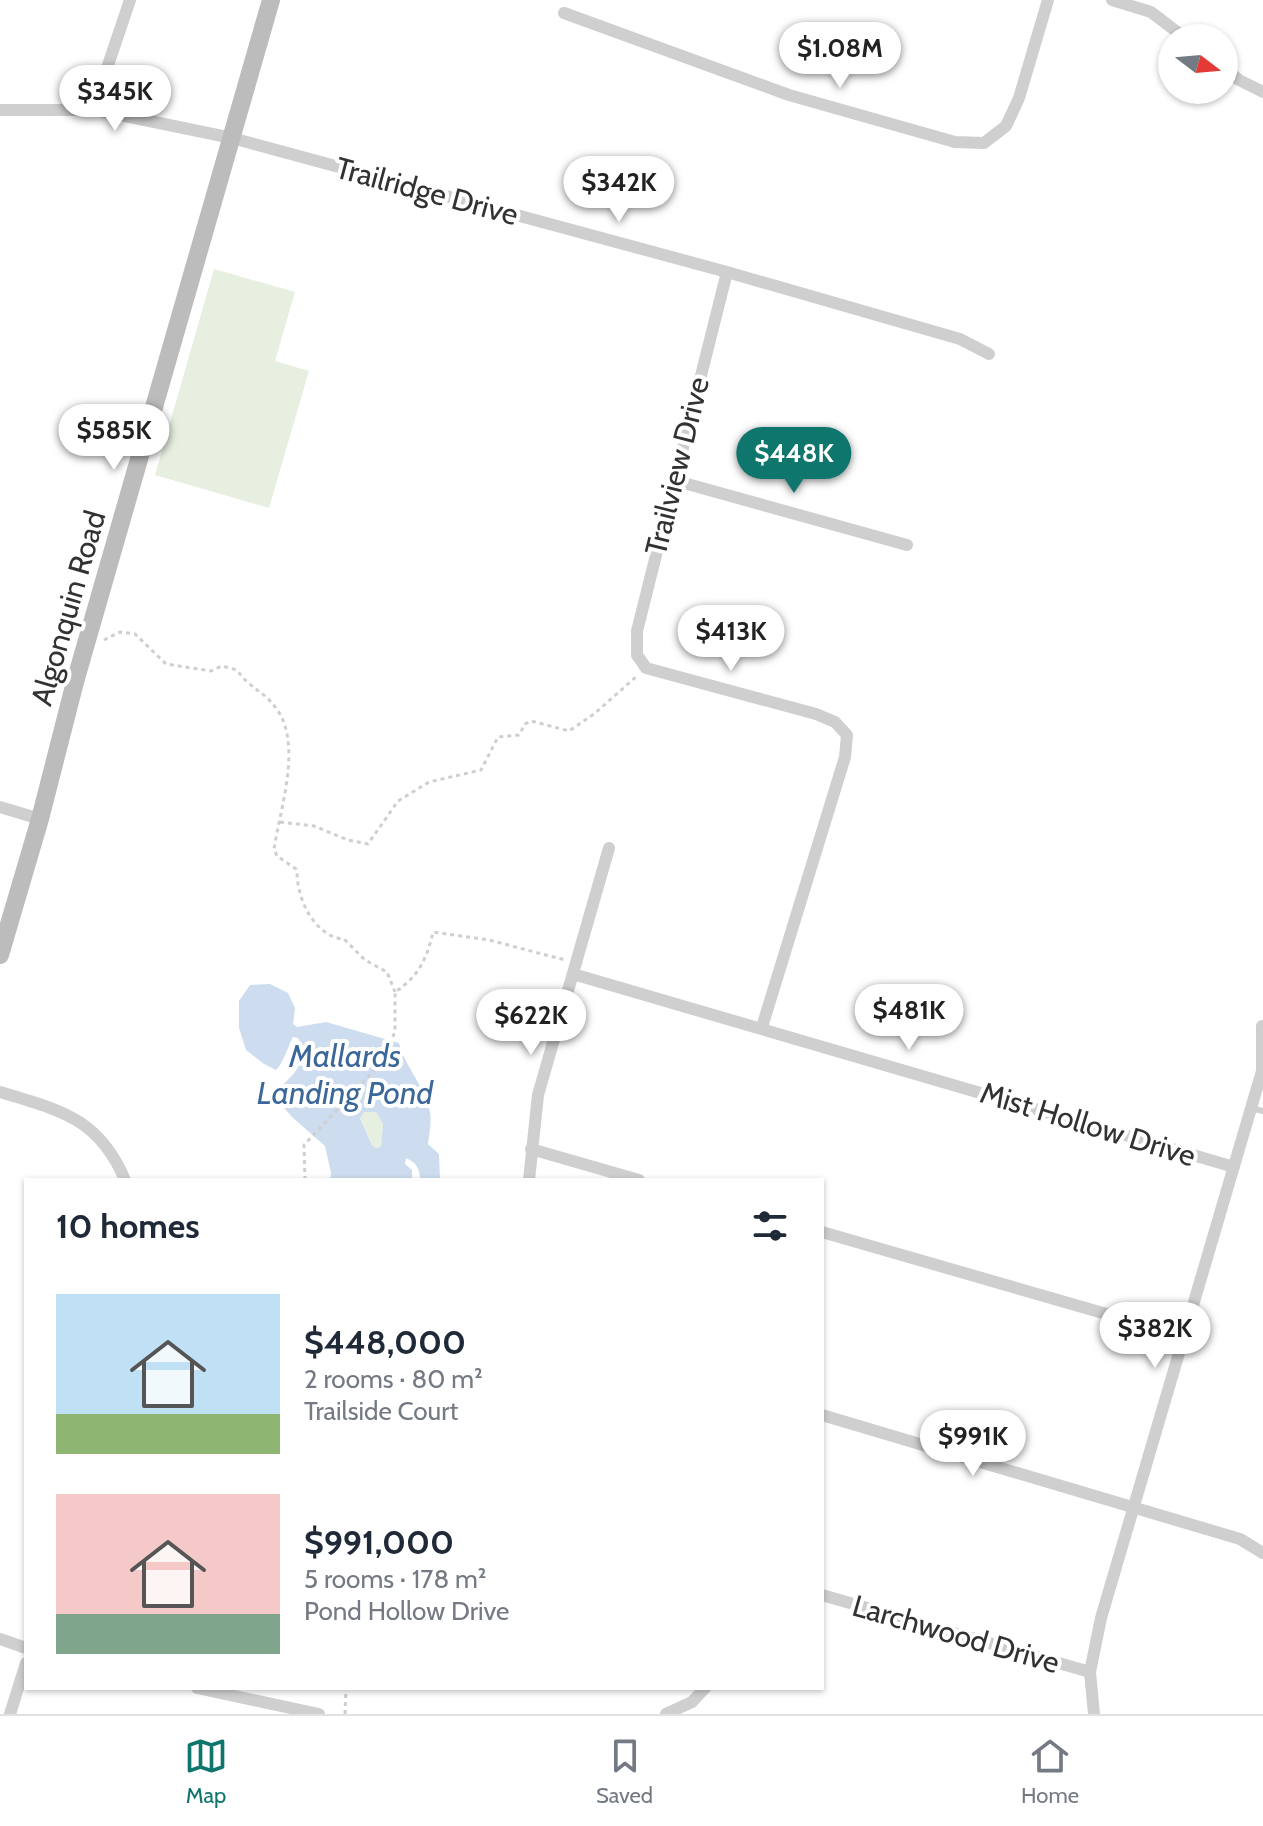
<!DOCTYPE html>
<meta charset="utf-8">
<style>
:root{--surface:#fff;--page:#f6f6f7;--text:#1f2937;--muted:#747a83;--line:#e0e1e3;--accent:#0f766e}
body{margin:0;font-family:Cabin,sans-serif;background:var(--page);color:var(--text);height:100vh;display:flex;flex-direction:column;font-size:30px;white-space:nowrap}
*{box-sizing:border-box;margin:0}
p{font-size:26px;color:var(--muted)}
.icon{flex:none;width:44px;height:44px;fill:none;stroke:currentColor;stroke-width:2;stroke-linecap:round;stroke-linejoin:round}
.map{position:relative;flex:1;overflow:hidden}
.drawer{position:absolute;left:24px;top:1178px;width:800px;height:512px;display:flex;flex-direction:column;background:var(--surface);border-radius:0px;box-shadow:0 2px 6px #0004}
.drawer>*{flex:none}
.needle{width:52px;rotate:106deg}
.tools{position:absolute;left:1158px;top:24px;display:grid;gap:16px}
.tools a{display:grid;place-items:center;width:80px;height:80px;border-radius:50%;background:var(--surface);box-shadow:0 2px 6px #0004;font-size:40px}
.price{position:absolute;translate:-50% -68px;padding:0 18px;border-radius:28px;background:#fff;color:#222;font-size:26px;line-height:52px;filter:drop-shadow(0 2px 4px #0008)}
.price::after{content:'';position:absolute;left:50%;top:48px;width:24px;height:18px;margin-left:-12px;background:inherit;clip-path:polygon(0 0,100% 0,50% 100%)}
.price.on{background:var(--accent);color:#fff}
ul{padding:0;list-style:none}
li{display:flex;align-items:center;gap:24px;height:200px;padding:0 32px}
li span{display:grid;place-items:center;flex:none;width:224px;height:160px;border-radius:0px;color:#555}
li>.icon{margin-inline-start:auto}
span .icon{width:96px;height:96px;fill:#fffc;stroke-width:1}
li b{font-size:34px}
h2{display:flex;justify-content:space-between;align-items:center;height:96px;padding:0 32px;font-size:34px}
.tabs{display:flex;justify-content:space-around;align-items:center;height:112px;border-top:2px solid var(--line);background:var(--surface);font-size:22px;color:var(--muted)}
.tabs a{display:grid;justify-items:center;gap:4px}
.tabs .on{color:var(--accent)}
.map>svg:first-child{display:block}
.green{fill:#e6efe0}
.water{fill:#cdddef;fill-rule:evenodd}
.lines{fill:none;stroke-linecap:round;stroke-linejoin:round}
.path{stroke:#cfcfcf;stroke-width:3;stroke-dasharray:4 4;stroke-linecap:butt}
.lane{stroke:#cfcfcf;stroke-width:6}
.street{stroke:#cfcfcf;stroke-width:12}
.secondary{stroke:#bcbcbc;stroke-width:18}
.labels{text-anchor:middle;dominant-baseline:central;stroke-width:8;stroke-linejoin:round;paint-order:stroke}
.street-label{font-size:30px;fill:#323232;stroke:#fff}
.water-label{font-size:32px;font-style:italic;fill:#3b6799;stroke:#fff}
</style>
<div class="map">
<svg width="1263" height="1714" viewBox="0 0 1263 1714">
<rect width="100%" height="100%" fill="#fff"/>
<path class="green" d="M 214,269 L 295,292 L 275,361 L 309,371 L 269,508 L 155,475 Z
M 364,1112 L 376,1112 L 383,1124 L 382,1147 L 376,1148 L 372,1145 L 360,1117 Z"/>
<path class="water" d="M 270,984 L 288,993 L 295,1008 L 293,1024 L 297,1027 L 326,1022 L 399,1043 C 405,1067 425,1086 430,1112 C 432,1122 429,1134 428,1144 L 439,1154 L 440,1180 L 420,1180 C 420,1169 417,1163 406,1158 L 405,1164 L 412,1170 L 412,1180 L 330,1180 L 331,1173 L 325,1146 L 292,1117 L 273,1095 C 289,1077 312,1063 298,1038 L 293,1037 C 287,1048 285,1060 276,1070 L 264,1064 L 246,1050 L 239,1028 L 239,1001 L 250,985 ZM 364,1112 L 376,1112 L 383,1124 L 381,1147 L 376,1148 L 372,1145 L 360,1118 Z"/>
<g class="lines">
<path class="path" d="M 104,640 L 120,632 L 135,634 L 166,664 L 211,671 L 222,666 L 237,670 C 250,689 263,690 276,708 C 303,744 280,809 274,849 L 277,856 L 296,869 C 298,876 297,882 299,888 C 303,911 321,938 344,939 L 365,960 L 387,972 L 395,992
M 280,822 L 314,826 L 348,840 L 368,844 L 398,801 L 429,782 L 481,770 L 498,737 L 519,735 L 525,724 L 531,721 L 569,731 L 594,714 L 637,676
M 305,1180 L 304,1145 L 380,1064 L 395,1032 L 395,992 C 418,977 427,959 433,932 L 489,940 L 565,960
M 345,1714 L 346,1688"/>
<path class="lane" d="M 1251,1108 L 1263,1111"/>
<path class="street" d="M 1112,0 L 1151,12 L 1185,38
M 564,13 L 789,95 L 955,142 L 984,143 L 1006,126 L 1019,98 L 1048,0
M 1224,68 L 1239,80 L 1263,92
M 0,110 L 96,110 L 232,138 L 727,272 L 960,339 L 989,354
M 96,110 L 105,74 L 130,0
M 727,272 L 637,631 L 637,655 L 646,668 L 816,714 L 835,722 L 847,735 L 845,757 L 762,1027
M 673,480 L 907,545
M 0,807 L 40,819
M 573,974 L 1234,1167
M 0,1092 C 60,1110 99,1118 125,1180
M 531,1149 L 639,1180
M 529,1180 L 538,1095 L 609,848
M 822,1232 L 1183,1336
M 822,1415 L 1240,1539 L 1263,1553
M 822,1595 L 1090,1672
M 0,1639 L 26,1648
M 197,1688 L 319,1714
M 10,1714 L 26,1663
M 666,1714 L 692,1702 L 705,1688
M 1094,1714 L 1090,1672 L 1101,1618 L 1262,1071 L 1262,1026"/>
<path class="secondary" d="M 0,955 L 40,819 L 75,682 L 271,0"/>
</g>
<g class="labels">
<g class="street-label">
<text transform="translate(427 191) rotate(15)">Trailridge Drive</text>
<text transform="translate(677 466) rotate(-76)">Trailview Drive</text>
<text transform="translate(68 608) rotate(-74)">Algonquin Road</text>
<text transform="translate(1088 1124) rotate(17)">Mist Hollow Drive</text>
<text transform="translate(956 1634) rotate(16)">Larchwood Drive</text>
</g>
<g class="water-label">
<text x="345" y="1055">Mallards<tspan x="345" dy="37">Landing Pond</tspan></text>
</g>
</g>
</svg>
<div class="tools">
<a><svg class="needle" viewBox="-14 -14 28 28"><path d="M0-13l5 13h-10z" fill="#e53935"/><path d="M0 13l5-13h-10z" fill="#747a83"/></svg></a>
</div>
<b class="price" style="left:840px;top:90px">$1.08M</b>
<b class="price" style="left:115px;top:133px">$345K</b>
<b class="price" style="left:619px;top:224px">$342K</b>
<b class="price" style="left:114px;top:472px">$585K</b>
<b class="price on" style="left:794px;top:495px">$448K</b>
<b class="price" style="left:731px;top:673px">$413K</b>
<b class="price" style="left:909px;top:1052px">$481K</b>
<b class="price" style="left:531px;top:1057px">$622K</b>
<b class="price" style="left:1155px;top:1370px">$382K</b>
<b class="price" style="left:973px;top:1478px">$991K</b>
<section class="drawer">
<h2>10 homes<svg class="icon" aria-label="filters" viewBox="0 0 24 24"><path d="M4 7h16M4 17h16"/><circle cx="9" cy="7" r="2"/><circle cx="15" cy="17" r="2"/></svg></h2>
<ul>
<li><span style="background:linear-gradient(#bfe0f5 75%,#8fb573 0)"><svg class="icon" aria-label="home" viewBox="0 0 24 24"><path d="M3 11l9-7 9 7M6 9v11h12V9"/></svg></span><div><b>$448,000</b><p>2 rooms · 80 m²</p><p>Trailside Court</p></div></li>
<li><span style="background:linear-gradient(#f6c9c9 75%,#7fa58c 0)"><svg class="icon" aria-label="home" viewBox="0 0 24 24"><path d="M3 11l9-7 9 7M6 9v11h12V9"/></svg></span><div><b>$991,000</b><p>5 rooms · 178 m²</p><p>Pond Hollow Drive</p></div></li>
</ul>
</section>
</div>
<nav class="tabs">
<a class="on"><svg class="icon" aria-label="map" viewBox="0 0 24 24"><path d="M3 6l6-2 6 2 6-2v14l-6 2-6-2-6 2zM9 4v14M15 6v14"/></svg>Map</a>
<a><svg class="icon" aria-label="saved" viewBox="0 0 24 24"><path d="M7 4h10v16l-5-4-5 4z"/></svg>Saved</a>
<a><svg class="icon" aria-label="home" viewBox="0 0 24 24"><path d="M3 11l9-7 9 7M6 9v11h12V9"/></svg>Home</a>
</nav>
